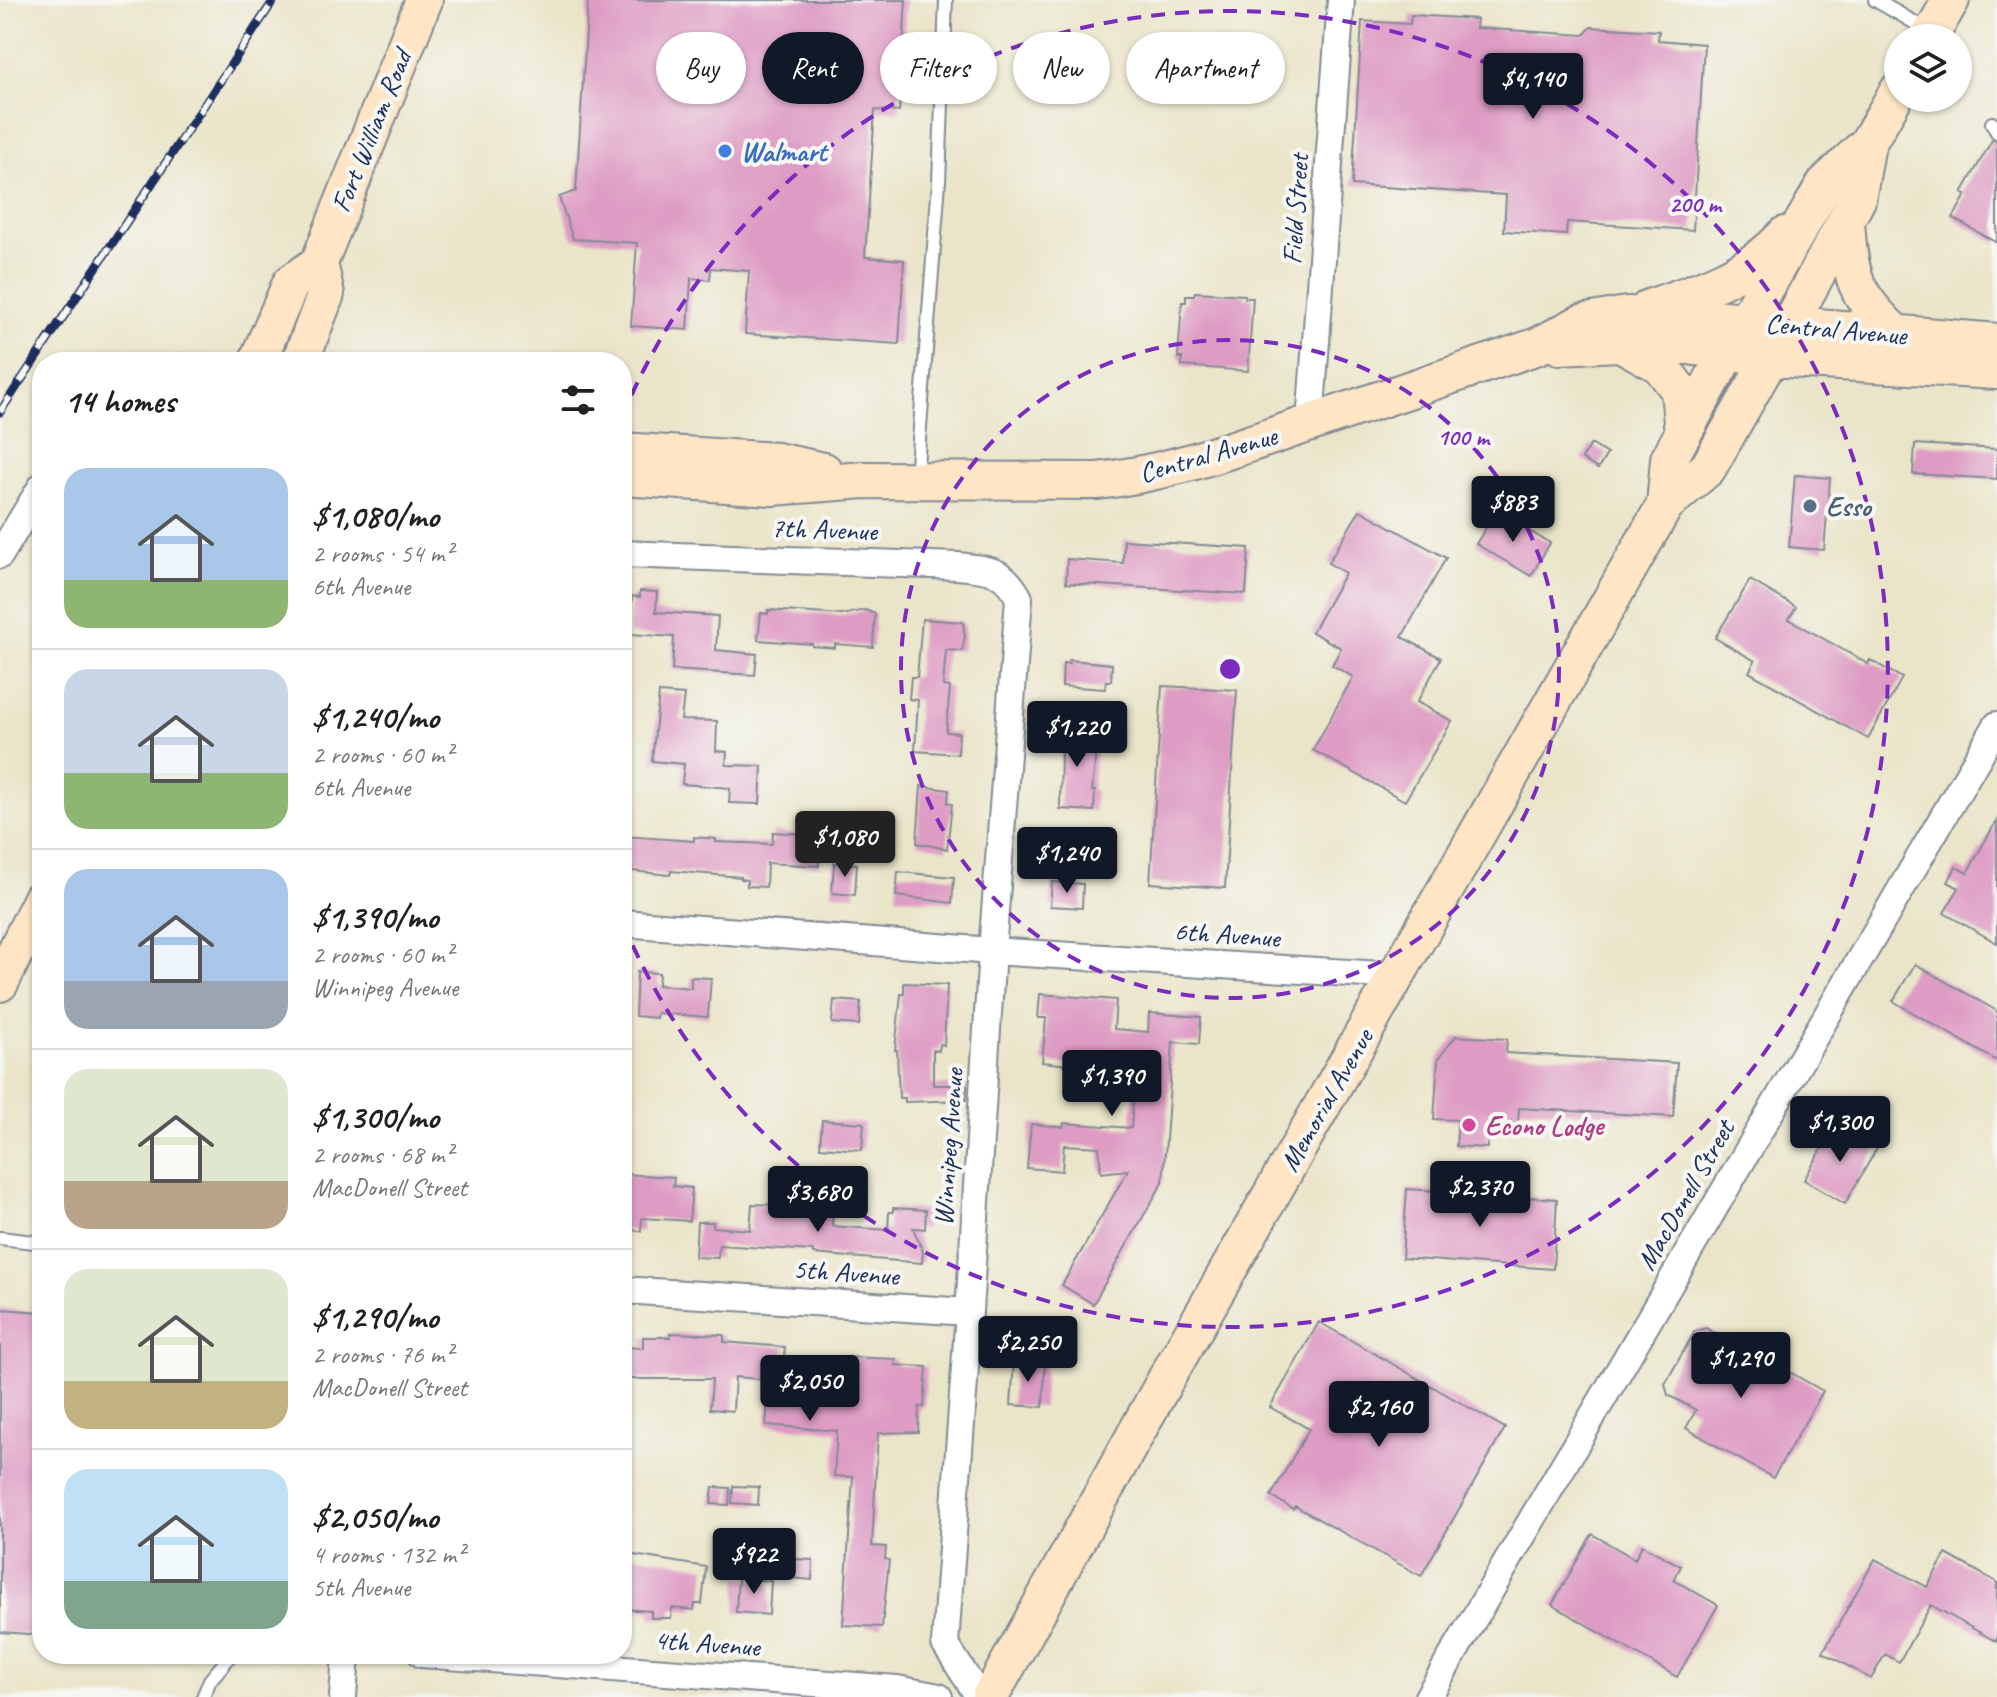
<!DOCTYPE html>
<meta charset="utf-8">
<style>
:root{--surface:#fff;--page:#f6f6f6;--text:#202124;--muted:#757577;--line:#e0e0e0;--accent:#111827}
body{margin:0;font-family:Caveat,sans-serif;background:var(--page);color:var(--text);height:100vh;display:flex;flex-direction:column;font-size:30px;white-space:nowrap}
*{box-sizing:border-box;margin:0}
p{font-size:26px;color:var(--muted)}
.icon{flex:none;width:44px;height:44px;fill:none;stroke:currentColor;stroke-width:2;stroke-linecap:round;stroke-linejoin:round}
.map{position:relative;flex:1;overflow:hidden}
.drawer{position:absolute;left:32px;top:352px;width:600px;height:1312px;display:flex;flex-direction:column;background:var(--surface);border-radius:32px;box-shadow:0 2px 6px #0004}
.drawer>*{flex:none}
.banner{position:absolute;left:656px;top:32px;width:760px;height:72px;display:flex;gap:16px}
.fabs{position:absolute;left:1884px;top:24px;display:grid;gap:16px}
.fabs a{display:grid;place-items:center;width:88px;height:88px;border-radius:50%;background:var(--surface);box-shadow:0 2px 6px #0004;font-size:40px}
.price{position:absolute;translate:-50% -68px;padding:0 18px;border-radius:8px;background:var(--accent);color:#fff;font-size:26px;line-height:52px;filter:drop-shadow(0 2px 4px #0008)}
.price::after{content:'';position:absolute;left:50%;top:48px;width:24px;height:18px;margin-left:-12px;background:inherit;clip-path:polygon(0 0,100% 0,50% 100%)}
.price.on{background:#222;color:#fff}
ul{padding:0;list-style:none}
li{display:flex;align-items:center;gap:24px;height:200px;padding:0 32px}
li+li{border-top:2px solid var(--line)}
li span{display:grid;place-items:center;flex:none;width:224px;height:160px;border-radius:24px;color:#555}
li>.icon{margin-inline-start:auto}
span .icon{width:96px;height:96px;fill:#fffc;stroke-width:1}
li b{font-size:34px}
h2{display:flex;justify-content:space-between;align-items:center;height:96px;padding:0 32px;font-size:34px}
.tag{padding:0 28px;border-radius:36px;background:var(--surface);box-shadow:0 2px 6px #0004;font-size:28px;line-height:72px}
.tag.on{background:var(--accent);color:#fff}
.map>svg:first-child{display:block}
.building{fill:#de9cc4}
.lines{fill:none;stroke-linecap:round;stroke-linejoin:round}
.service-casing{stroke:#828a94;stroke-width:16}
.minor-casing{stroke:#828a94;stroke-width:30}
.secondary-casing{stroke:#828a94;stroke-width:40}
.service{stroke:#fff;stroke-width:12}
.minor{stroke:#fff;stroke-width:26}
.secondary{stroke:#fde5c5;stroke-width:36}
.rail-casing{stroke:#1b2f5e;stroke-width:9}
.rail{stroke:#f6f6f2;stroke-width:6;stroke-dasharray:18;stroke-linecap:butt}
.ring{fill:none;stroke:#7b2cbf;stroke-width:4;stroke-dasharray:14 10}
.shop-dot{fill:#3f7fe0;stroke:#f6f6f2;stroke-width:3}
.service-dot{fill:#5c6f8a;stroke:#f6f6f2;stroke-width:3}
.hotel-dot{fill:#d1479c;stroke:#f6f6f2;stroke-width:3}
.labels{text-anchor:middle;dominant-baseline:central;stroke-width:8;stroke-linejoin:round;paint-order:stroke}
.street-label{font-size:28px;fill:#1b2f5e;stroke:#f6f6f2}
.shop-label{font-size:28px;font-weight:bold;fill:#366cbe;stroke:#f6f6f2;text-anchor:start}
.service-label{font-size:28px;font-weight:bold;fill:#4e5e75;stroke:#f6f6f2;text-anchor:start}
.hotel-label{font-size:28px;font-weight:bold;fill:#b23c85;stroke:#f6f6f2;text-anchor:start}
.centre{fill:#7b2cbf;stroke:#f6f6f2;stroke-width:4}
.ring-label{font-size:24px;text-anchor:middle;font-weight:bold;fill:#7b2cbf;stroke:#f6f6f2;stroke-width:8;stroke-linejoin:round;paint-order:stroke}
</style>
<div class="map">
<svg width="1997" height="1697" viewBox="0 0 1997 1697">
<rect width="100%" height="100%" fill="#f6f6f2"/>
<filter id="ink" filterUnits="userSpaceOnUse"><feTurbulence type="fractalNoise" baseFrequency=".0125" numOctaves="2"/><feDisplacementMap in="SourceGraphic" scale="16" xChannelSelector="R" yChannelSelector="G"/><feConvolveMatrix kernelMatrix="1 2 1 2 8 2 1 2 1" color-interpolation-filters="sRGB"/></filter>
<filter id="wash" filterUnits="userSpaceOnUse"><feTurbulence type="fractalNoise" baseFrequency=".006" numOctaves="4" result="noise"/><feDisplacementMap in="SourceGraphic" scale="32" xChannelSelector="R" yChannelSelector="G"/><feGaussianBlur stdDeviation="1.8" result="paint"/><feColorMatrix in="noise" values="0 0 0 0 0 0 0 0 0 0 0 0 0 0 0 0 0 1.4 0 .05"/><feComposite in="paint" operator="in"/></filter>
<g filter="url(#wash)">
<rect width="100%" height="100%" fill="#eae5c9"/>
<g id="blocks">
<path class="building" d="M 588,0 L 906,0 L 899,112 L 875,110 L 865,257 L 904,260 L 899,344 L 745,334 L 749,271 L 711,268 L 710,280 L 691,278 L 688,330 L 631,326 L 637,243 L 573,239 L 559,197 L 576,191 Z
M 1411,15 L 1477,19 L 1476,28 L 1584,35 L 1591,27 L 1659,31 L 1658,40 L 1704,44 L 1693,230 L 1567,222 L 1566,235 L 1504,231 L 1506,195 L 1352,185 L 1362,21 L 1410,24 Z
M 1992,140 L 1997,141 L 1997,243 L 1953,218 L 1966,195 L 1962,193 Z
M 1195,292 L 1245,295 L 1245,298 L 1253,298 L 1248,371 L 1182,366 L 1182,358 L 1178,358 L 1182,302 L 1186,302 L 1186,295 L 1194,295 Z
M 1591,444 L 1607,454 L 1598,469 L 1582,459 Z
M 1915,444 L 1997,449 L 1997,479 L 1913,474 Z
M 1795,475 L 1830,478 L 1824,550 L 1789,547 Z
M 1360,510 L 1446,558 L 1402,637 L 1441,658 L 1417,702 L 1452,721 L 1405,801 L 1313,750 L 1353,677 L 1332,665 L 1341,648 L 1312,632 L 1345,573 L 1328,563 Z
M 1495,512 L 1550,543 L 1531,576 L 1476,544 Z
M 1124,540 L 1249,548 L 1246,594 L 1066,583 L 1067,559 L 1123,563 Z
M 1750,580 L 1796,607 L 1789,619 L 1868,664 L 1870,660 L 1902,678 L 1868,739 L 1749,672 L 1755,661 L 1715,638 Z
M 640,591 L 657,592 L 656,612 L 718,616 L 716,650 L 757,654 L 755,675 L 672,670 L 674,637 L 629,634 L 632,596 L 640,597 Z
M 768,610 L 842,615 L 865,610 L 875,614 L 873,647 L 835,644 L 835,648 L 812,646 L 812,644 L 758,640 L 761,613 L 768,614 Z
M 922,619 L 963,622 L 965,637 L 962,651 L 946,650 L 943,686 L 950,687 L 946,732 L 959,733 L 958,754 L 915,751 L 918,700 L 909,699 L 911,677 L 917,677 Z
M 1069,660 L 1112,664 L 1111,681 L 1106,681 L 1105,689 L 1062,686 L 1063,663 L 1069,664 Z
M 1162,686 L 1237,690 L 1225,888 L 1150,883 Z
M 659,693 L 684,695 L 681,720 L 717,721 L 716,751 L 727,752 L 726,765 L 762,766 L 760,804 L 729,803 L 730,788 L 682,784 L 684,764 L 652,761 Z
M 1055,730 L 1098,731 L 1092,791 L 1095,791 L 1094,811 L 1060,809 L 1061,748 L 1055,748 Z
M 921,786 L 949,790 L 948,803 L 952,804 L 947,849 L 917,843 Z
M 1997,820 L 1997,943 L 1944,913 L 1959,888 L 1948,882 L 1956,867 L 1967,873 Z
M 773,832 L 820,835 L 819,866 L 767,863 L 766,887 L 747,886 L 747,880 L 741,879 L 741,877 L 671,871 L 670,875 L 622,870 L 624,836 L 694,841 L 694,837 L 716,839 L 716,842 L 772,844 Z
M 834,863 L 857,864 L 855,895 L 832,893 Z
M 898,872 L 954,877 L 952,903 L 896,896 Z
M 1052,882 L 1083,884 L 1082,908 L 1050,906 Z
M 1915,964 L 1997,1011 L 1997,1061 L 1893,1001 Z
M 637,972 L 659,973 L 658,985 L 691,988 L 691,977 L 711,978 L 708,1017 L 657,1013 L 656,1018 L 635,1016 Z
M 904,983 L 947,985 L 944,1045 L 940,1044 L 939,1051 L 933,1050 L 933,1085 L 967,1085 L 966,1100 L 905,1102 L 905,1098 L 899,1098 L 897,1050 L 895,1050 L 901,994 L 904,994 Z
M 1040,994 L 1116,1000 L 1114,1029 L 1148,1032 L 1149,1013 L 1201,1017 L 1199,1044 L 1173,1042 L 1163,1182 L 1093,1304 L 1062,1285 L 1128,1170 L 1101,1173 L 1099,1147 L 1064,1145 L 1062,1171 L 1027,1168 L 1031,1124 L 1063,1127 L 1064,1123 L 1131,1128 L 1135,1075 L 1069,1072 L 1069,1065 L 1042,1062 L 1046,1018 L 1038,1018 Z
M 834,1000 L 861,1002 L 859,1025 L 832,1023 Z
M 1456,1036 L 1507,1039 L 1506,1053 L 1677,1063 L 1673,1117 L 1519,1108 L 1518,1124 L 1488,1122 L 1487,1148 L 1456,1146 L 1458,1120 L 1434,1119 L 1438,1059 Z
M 822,1120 L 864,1123 L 862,1150 L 820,1147 Z
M 1836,1124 L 1877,1148 L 1845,1204 L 1804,1180 Z
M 622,1174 L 674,1177 L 673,1186 L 692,1188 L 689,1221 L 642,1218 L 641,1231 L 622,1230 Z
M 1407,1189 L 1557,1199 L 1553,1269 L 1402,1258 Z
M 752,1204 L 833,1207 L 832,1226 L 888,1230 L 889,1212 L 893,1212 L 893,1208 L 926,1210 L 925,1229 L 913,1228 L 923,1252 L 922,1263 L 813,1254 L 813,1251 L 719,1245 L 718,1258 L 695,1257 L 697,1222 L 713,1222 L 713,1227 L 750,1230 Z
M 0,1309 L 42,1312 L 42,1635 L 0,1632 Z
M 1319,1322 L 1505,1428 L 1421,1576 L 1295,1506 L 1293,1509 L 1271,1496 L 1309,1429 L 1270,1407 Z
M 1706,1328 L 1735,1346 L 1741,1344 L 1823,1391 L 1773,1478 L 1686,1428 L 1696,1410 L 1668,1395 L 1665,1384 L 1674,1368 L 1695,1331 Z
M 670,1333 L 724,1335 L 724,1342 L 785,1347 L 784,1357 L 847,1361 L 847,1357 L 896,1359 L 895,1365 L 927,1367 L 924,1407 L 919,1407 L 918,1432 L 878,1433 L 872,1546 L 886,1547 L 885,1559 L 889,1560 L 882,1627 L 843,1625 L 853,1477 L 834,1476 L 837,1431 L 766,1425 L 770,1380 L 735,1377 L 733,1411 L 710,1409 L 712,1379 L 622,1379 L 622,1347 L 643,1348 L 643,1337 L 670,1337 Z
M 1014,1361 L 1045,1363 L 1043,1407 L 1011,1405 Z
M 733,1486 L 759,1487 L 758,1505 L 732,1503 Z
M 713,1487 L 730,1488 L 729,1505 L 711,1504 Z
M 1592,1534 L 1635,1559 L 1642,1545 L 1681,1566 L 1674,1580 L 1718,1605 L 1677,1677 L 1552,1605 Z
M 622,1553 L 706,1567 L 702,1604 L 695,1604 L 694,1610 L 672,1608 L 671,1618 L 651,1618 L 651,1611 L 622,1609 Z
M 1946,1554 L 1997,1582 L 1997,1642 L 1931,1605 L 1899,1662 L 1885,1654 L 1871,1679 L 1823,1652 L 1875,1559 L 1927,1587 Z
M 793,1559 L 813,1560 L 812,1580 L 791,1578 Z
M 738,1578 L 771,1581 L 769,1615 L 736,1612 Z"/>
</g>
</g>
<g filter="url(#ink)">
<use href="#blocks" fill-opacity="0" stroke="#828a94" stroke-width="2"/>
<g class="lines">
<defs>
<path id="service" d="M 1875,0 L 1931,32
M 1992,123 L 1997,132
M 916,479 L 939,182 L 946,0
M 0,1238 L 42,1243
M 203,1697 L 210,1680 L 232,1654"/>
<path id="minor" d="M 1310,423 L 1341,0
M 622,554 L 958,566 C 989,570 1003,568 1019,598 L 992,951 L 969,1312 L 945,1644 L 979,1697
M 0,555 L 42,486
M 622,923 L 992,951 L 1398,976
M 622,1290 L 969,1312
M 422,1654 L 897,1689 L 939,1697
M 343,1697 L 346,1654
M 1428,1697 L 1997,725"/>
<path id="secondary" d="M 1929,38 L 1951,0
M 1846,220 C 1849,276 1855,297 1898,335
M 1649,308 C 1699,291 1749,275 1785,235
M 1624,345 L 1660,365 L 1679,390 L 1683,434
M 1559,346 L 1619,343 L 1688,346 L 1770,358 L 1997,371
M 257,362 L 291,283 L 319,263 L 424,0
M 300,362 L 326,294 L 319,263
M 622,451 L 777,461 L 824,471
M 622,477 L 772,487 L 865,480 L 1097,481 C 1165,474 1228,451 1293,429 C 1375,402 1456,373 1538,346 L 1581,323 L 1627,315 L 1699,317 L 1997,342
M 1665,505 L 1669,459 L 1727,353 L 1825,184 L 1867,144 L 1898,91
M 0,983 L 42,898
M 990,1697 L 1166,1379 L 1665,505 L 1708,468 L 1789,325 L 1857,200 L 1867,144"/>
</defs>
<use href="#service" class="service-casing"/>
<use href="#minor" class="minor-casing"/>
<use href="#secondary" class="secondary-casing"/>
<use href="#service" class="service"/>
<use href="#minor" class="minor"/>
<use href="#secondary" class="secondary"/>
<defs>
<path id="rail" d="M 0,412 L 274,0"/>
</defs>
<use href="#rail" class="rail-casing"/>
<use href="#rail" class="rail"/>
</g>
</g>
<g class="ring">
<circle cx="1230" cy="669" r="329"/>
<path d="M622 417A658 658 0 1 1 622 921"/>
</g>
<circle class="shop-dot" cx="725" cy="151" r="8"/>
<circle class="service-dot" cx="1810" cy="506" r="8"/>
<circle class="hotel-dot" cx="1469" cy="1125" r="8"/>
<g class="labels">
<g class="street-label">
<text transform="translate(371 131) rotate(-68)">Fort William Road</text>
<text transform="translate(1295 209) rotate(-86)">Field Street</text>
<text transform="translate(1836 329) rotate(5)">Central Avenue</text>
<text transform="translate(1208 454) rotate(-16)">Central Avenue</text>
<text transform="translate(824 529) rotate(2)">7th Avenue</text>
<text transform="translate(1227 934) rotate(4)">6th Avenue</text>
<text transform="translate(1326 1100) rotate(-60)">Memorial Avenue</text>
<text transform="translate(948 1147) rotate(-86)">Winnipeg Avenue</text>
<text transform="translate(1685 1195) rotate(-60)">MacDonell Street</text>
<text transform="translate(846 1272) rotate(4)">5th Avenue</text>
<text transform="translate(707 1643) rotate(4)">4th Avenue</text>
</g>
<g class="shop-label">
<text x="741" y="151">Walmart</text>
</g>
<g class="service-label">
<text x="1826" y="506">Esso</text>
</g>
<g class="hotel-label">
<text x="1485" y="1125">Econo Lodge</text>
</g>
</g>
<circle cx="1230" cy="669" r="12" class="centre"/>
<g class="ring-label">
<text x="1695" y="212">200 m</text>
<text x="1463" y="445">100 m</text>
</g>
</svg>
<div class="fabs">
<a><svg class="icon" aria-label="layers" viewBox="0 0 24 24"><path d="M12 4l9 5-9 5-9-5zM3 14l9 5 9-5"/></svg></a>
</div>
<b class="price" style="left:1533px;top:121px">$4,140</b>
<b class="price" style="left:1513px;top:544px">$883</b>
<b class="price" style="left:1077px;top:769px">$1,220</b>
<b class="price on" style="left:845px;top:879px">$1,080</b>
<b class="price" style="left:1067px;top:895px">$1,240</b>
<b class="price" style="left:1112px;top:1118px">$1,390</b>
<b class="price" style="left:1840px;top:1164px">$1,300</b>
<b class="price" style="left:1480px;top:1229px">$2,370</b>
<b class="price" style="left:818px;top:1234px">$3,680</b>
<b class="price" style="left:1028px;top:1384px">$2,250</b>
<b class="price" style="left:1741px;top:1400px">$1,290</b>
<b class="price" style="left:810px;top:1423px">$2,050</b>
<b class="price" style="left:1379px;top:1449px">$2,160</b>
<b class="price" style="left:754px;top:1596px">$922</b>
<div class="banner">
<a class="tag">Buy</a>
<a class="tag on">Rent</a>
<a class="tag">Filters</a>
<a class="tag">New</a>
<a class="tag">Apartment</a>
</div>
<section class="drawer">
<h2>14 homes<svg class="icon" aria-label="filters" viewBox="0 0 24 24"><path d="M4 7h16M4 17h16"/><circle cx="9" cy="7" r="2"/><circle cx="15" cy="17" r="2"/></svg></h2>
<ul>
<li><span style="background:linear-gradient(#a9c7e8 70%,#8fb573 0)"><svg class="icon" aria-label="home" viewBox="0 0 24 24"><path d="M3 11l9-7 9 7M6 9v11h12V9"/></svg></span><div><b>$1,080/mo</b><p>2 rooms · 54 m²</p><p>6th Avenue</p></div></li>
<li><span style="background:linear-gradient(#c9d6e8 65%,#8fb573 0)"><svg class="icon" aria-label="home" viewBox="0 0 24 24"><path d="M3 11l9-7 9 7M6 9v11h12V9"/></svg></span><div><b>$1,240/mo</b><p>2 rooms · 60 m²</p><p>6th Avenue</p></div></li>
<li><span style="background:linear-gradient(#a9c7e8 70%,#9aa5b1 0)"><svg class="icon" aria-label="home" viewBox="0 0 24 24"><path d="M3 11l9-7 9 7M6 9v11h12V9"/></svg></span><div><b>$1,390/mo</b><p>2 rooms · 60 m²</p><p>Winnipeg Avenue</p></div></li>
<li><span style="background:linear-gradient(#dfe7d0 70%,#b9a48a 0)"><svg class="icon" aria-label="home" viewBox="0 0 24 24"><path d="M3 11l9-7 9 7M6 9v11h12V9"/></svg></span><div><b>$1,300/mo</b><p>2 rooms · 68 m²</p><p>MacDonell Street</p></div></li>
<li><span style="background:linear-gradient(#dfe7d0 70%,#c2b280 0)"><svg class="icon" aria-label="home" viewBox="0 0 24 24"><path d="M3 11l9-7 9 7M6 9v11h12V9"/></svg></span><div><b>$1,290/mo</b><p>2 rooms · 76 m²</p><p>MacDonell Street</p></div></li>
<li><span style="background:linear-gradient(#bfe0f5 70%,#7fa58c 0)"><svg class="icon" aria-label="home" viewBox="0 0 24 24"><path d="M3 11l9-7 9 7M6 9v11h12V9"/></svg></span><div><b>$2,050/mo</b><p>4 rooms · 132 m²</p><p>5th Avenue</p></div></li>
</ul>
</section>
</div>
